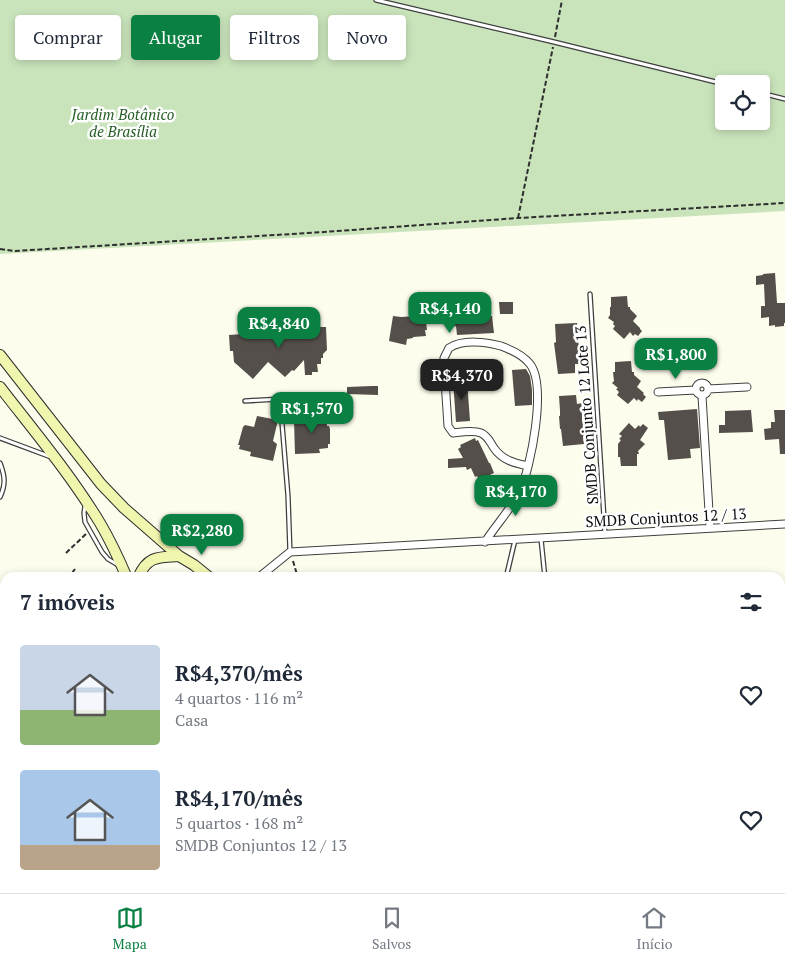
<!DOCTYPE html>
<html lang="pt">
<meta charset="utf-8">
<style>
:root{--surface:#fff;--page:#f2f2f3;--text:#1f2937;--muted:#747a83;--line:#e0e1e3;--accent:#0b8043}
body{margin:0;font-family:"PT Serif",serif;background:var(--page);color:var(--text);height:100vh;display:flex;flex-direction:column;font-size:19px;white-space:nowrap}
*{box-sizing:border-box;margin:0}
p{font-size:16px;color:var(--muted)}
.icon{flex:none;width:28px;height:28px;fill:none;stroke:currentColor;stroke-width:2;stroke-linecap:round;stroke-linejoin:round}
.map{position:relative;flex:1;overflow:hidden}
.side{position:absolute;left:0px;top:572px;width:785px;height:321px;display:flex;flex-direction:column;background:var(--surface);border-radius:15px 15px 0 0;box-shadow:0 2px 8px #0003}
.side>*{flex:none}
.guide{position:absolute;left:15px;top:15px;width:500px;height:45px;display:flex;gap:10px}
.fabs{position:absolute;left:715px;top:75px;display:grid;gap:10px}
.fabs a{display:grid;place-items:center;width:55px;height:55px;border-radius:5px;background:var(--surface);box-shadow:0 2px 8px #0003;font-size:25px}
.price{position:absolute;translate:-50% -42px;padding:0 11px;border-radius:10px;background:var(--accent);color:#fff;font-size:16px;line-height:32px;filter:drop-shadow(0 1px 2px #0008)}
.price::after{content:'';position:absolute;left:50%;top:30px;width:15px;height:11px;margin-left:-8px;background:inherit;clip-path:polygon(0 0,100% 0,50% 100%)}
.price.current{background:#222;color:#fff}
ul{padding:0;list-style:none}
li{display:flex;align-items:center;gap:15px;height:125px;padding:0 20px}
li span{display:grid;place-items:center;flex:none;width:140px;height:100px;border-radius:5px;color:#555}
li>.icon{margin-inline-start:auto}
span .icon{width:60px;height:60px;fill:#fffc;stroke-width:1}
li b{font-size:21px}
h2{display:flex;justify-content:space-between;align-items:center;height:60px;padding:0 20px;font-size:21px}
.pill{padding:0 18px;border-radius:5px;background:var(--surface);box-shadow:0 2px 8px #0003;font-size:18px;line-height:45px}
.pill.current{background:var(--accent);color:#fff}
.dock{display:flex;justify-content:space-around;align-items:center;height:70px;border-top:1px solid var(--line);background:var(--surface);font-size:14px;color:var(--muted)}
.dock a{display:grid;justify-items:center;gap:2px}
.dock .current{color:var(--accent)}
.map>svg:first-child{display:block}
.green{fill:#c9e4bb;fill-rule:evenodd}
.building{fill:#544f4a}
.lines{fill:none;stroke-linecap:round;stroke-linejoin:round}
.lane-casing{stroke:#3f3f3f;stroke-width:5.5}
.street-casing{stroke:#3f3f3f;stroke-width:9}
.secondary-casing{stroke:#2e2e2e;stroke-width:12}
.path{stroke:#2e2e2e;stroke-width:2;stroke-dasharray:5 2.5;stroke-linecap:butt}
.lane{stroke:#fff;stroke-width:3}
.street{stroke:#fff;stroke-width:7}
.secondary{stroke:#f1f6af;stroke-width:10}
.labels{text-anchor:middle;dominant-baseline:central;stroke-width:5;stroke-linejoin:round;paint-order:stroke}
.park-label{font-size:15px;font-style:italic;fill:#255d24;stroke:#fff}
.street-label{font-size:15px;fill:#0c0c0c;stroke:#fff}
</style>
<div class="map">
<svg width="785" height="893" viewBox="0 0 785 893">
<rect width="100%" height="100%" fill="#fdfded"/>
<path class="green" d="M 0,0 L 785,0 L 785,211 L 0,254 ZM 724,84 L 761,84 L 761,121 L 724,121 Z"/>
<path class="building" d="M 775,273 L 777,303 L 785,303 L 785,323 L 784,323 L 784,326 L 775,327 L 775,325 L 769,326 L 769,317 L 761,318 L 761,306 L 765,306 L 764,284 L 756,285 L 756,276 L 763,275 L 763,274 Z
M 627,296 L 628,307 L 630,307 L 630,309 L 637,316 L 633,321 L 640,328 L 640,329 L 642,331 L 638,336 L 635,334 L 633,336 L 630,332 L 624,339 L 613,329 L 615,326 L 613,324 L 614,322 L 608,318 L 610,315 L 610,307 L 611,307 L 611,297 Z
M 485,298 L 486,316 L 492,316 L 494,333 L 457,335 L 456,326 L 450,327 L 450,318 L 454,318 L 454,301 Z
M 499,302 L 513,302 L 513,314 L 500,314 Z
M 424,308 L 425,321 L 426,321 L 427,330 L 425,330 L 426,336 L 413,337 L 413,338 L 407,339 L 406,345 L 389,341 L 393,316 L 401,317 L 415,316 L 415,309 Z
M 258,318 L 259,320 L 261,320 L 262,332 L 282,330 L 282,329 L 309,328 L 309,326 L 316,325 L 316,327 L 326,327 L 327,350 L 323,354 L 323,358 L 321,358 L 321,364 L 317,364 L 318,372 L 312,372 L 312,375 L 305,375 L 304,360 L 294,371 L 292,370 L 285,377 L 268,362 L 253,379 L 234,362 L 233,351 L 230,351 L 229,335 L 242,334 L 242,333 L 249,332 L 248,319 Z
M 577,323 L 580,364 L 575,364 L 575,373 L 558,374 L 554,343 L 556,342 L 555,324 Z
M 631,361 L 632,372 L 634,372 L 634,375 L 641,381 L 637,387 L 644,393 L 643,394 L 646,397 L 642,402 L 638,399 L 637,401 L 634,398 L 628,404 L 617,395 L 619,392 L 616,389 L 618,388 L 612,383 L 614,381 L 613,372 L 615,372 L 615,362 Z
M 526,369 L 530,376 L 532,390 L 532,405 L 515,406 L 512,370 Z
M 467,380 L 470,421 L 456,422 L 453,381 Z
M 372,386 L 378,386 L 378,395 L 347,394 L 347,387 Z
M 576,395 L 577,404 L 582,403 L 582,420 L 584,426 L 585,426 L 583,438 L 584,444 L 563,446 L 561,429 L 560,429 L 559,416 L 560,416 L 560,411 L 559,396 Z
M 697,409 L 700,448 L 690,449 L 691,458 L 668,460 L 664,420 L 659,420 L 658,412 Z
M 751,410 L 753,432 L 719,433 L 719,425 L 725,425 L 725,411 Z
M 774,410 L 785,410 L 785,454 L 780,454 L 779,439 L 765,440 L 764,429 L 771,428 L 771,422 L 775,422 Z
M 318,412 L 326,412 L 327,426 L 329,426 L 330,429 L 330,444 L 328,444 L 328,448 L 319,449 L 320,453 L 295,454 L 294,420 L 303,420 L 303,416 L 319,415 Z
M 257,416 L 278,420 L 273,441 L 277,444 L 273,461 L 250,456 L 251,452 L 239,449 L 240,445 L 238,445 L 243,427 L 245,425 L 254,427 Z
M 629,423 L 635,429 L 639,425 L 640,427 L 643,424 L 648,428 L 640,440 L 645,444 L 638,451 L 639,454 L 637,454 L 637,466 L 621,466 L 620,457 L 618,457 L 618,444 L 621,440 L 619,439 L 622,436 L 619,434 Z
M 475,438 L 476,441 L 478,440 L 489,463 L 490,463 L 494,473 L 479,480 L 477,476 L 475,477 L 471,468 L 467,470 L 466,467 L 448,468 L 448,459 L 463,458 L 458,449 L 461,447 L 460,445 Z"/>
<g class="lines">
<defs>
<path id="lane" d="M 376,0 L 554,42 L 724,84
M 761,93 L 785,99
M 590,294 L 605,534
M 245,401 L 280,399
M 0,438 L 51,457
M 0,463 C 5,476 6,484 0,497
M 85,506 L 84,513 L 85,522 L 102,552 L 108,559 L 118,565
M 541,539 L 545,578
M 290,552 L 288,496 L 280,399 L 307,397
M 506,578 L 515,540"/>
<path id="street" d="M696 389a6 6 0 1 1 12 0a6 6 0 1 1-12 0Z
M 708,389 L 747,387
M 658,392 L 695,390
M 702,396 L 710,528
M 485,542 C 496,525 511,509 520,491 C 531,467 547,386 530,364 C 523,355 512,350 501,346 C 486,342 463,339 449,348 L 444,358 L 444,365 L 448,426 L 453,433 C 462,432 473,430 481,433 C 488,436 490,442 494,448 C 502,460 514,463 528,466
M 258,578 L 290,552 L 785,524
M 71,893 L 71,889
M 83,893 L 83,889"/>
<path id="secondary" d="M 0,355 L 101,484 L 124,508 L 179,556 L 194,565 L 210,578
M 0,387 C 34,431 71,475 100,523 C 110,540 119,559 127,578
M 138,578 C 147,556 158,557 179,556
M 0,749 L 5,750
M 0,765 L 5,765
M 383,889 L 386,893
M 412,889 L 416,893"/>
</defs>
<use href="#lane" class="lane-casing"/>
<use href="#street" class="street-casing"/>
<use href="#secondary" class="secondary-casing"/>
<path class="path" d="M 555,37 L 562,0
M 518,218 L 553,47
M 0,249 L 15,251 L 324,232 L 518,218 L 785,203
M 66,553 L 87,533
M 293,561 L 298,578
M 68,578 L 75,569
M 780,878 L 785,877
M 464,889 L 467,893
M 678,893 L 699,889"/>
<use href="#lane" class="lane"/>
<use href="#street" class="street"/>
<use href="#secondary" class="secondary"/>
</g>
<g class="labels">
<g class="park-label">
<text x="123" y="114">Jardim Botânico<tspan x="123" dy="17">de Brasília</tspan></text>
</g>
<g class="street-label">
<text transform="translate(586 415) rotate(-94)">SMDB Conjunto 12 Lote 13</text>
<text transform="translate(666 517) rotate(-3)">SMDB Conjuntos 12 / 13</text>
</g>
</g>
</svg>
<div class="fabs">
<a><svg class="icon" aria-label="locate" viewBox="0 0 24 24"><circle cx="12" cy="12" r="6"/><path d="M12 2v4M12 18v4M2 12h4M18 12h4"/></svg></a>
</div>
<b class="price" style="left:450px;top:334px">R$4,140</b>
<b class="price" style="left:279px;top:349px">R$4,840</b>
<b class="price" style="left:676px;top:380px">R$1,800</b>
<b class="price current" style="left:462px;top:401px">R$4,370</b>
<b class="price" style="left:312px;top:434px">R$1,570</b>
<b class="price" style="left:516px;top:517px">R$4,170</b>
<b class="price" style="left:202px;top:556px">R$2,280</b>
<div class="guide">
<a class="pill">Comprar</a>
<a class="pill current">Alugar</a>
<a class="pill">Filtros</a>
<a class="pill">Novo</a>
</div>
<section class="side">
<h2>7 imóveis<svg class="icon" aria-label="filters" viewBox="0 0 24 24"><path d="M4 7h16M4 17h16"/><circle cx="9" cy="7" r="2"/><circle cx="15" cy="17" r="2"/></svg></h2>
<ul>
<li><span style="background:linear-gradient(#c9d6e8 65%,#8fb573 0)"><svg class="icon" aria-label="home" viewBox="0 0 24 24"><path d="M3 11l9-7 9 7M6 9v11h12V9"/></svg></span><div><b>R$4,370/mês</b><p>4 quartos · 116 m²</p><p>Casa</p></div><svg class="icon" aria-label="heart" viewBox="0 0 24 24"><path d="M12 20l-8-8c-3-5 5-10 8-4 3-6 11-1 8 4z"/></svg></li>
<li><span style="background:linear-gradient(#a9c7e8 75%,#b9a48a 0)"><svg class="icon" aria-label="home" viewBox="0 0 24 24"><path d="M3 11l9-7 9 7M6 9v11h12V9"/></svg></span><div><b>R$4,170/mês</b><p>5 quartos · 168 m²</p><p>SMDB Conjuntos 12 / 13</p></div><svg class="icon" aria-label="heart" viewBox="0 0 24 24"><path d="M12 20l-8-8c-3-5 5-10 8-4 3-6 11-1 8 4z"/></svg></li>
</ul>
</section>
</div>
<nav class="dock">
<a class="current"><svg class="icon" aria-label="map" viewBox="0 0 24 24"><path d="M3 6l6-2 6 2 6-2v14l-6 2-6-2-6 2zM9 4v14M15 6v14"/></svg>Mapa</a>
<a><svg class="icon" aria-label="saved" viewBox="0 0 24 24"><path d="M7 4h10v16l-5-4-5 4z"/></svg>Salvos</a>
<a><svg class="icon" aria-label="home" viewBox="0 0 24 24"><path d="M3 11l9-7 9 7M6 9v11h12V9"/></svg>Início</a>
</nav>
